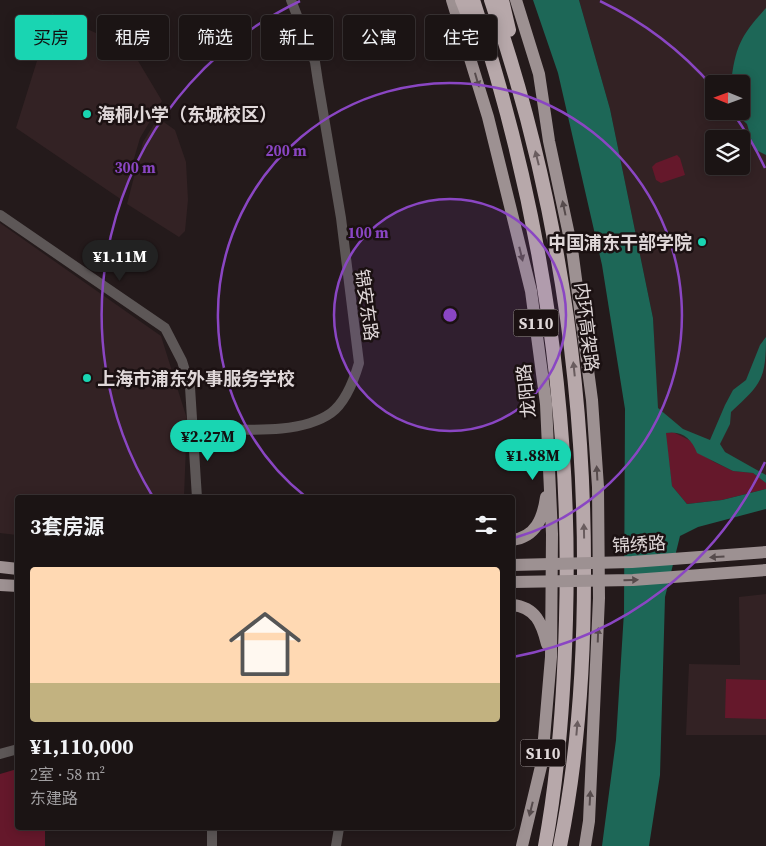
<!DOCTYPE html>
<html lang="zh">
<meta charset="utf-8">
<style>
:root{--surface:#1b1414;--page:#282122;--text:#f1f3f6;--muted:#a09ea0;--line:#393334;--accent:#19d5b2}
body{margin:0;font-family:"Source Serif 4","Noto Sans SC",serif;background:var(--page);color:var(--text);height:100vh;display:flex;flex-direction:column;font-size:19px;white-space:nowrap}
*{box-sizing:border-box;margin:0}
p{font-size:16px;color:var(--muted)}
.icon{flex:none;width:28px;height:28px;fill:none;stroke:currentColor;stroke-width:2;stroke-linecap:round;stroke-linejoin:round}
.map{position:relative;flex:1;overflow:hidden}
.drawer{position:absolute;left:15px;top:495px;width:500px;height:335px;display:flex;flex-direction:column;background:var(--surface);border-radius:5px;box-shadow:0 2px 12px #0003,0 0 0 1px var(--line)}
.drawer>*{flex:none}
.guide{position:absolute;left:15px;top:15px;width:500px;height:45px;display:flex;gap:10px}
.needle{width:32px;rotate:271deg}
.controls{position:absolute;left:705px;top:75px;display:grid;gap:10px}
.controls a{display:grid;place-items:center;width:45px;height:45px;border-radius:5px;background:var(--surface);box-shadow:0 2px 12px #0003,0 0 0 1px var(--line);font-size:25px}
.price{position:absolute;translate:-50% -42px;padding:0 11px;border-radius:18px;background:var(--accent);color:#111;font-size:16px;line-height:32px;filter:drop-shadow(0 1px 2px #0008)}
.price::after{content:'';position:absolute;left:50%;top:30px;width:15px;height:11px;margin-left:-8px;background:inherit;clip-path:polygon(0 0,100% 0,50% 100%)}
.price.selected{background:#222;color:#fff}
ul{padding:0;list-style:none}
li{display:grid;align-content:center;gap:10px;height:265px;padding:0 15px}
li span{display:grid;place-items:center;height:155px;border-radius:5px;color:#555}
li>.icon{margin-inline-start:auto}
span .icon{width:90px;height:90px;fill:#fffc;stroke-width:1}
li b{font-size:21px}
h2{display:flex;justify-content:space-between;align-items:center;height:60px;padding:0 15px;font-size:21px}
.pill{padding:0 18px;border-radius:5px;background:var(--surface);box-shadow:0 2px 12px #0003,0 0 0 1px var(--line);font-size:18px;line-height:45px}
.pill.selected{background:var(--accent);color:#111}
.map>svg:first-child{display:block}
.built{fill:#332224;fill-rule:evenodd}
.green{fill:#65182b}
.water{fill:#1d6757}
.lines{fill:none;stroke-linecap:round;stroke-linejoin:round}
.minor{stroke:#5d5757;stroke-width:10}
.major{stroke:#9d9192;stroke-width:12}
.highway{stroke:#b7a8aa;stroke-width:14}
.major-bridge{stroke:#9d9192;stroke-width:12}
.oneway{fill:#564b4c}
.oneway2{fill:#695c5e}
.ring{fill:none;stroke:#8a46c3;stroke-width:2.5}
.poi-dot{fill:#19d5b2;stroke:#1b1112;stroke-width:2}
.labels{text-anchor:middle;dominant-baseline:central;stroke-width:5;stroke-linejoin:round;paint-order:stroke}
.shield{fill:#1b1112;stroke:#a59c9d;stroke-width:1}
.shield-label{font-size:16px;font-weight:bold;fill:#e0d8d9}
.poi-label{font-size:18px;font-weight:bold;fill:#e0d8d9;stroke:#1b1112;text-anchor:start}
.street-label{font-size:18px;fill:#e0d8d9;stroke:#1b1112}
.centre{fill:#8a46c3;stroke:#1b1112;stroke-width:2.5}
.ring-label{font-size:15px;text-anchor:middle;font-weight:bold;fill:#8a46c3;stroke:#1b1112;stroke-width:5;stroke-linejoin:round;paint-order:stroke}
</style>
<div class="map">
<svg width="766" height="846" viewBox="0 0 766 846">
<rect width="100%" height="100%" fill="#241a1b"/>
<path class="built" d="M 579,0 L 766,0 L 766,483 L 662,506 L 653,318 L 610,109 ZM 714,84 L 741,84 L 741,111 L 714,111 ZM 714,139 L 741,139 L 741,166 L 714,166 Z
M 52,13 L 131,49 L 162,101 L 140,138 L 122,200 L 16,128 Z
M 158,118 L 175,130 L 186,162 L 188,200 L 185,231 L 179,237 L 127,204 L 143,142 Z
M 0,223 L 161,336 L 187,419 L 184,497 L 18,498 L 17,535 L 0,533 Z
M 766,594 L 766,735 L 686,735 L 689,664 L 740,665 L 739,597 Z"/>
<path class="green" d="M 677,155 L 680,158 L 685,175 L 661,183 L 656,180 L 652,167 L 656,163 Z
M 673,432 L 693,442 L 703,455 L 714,462 L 733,471 L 753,473 L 766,483 L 766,489 L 722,500 L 687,504 L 672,486 L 665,433 Z
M 726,679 L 766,680 L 766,719 L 725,718 Z
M 17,769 L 18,828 L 45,828 L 45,846 L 0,846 L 0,774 Z"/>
<path class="water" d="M 533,0 L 579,0 L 610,109 L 653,318 L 658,408 L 683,429 L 710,440 L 725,405 L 733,390 L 746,380 L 760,345 L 766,337 C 766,380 761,384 731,412 L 730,424 L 720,444 L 725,452 L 766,475 L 766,483 L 753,473 L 733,471 L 697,453 C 692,439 682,430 666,433 L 672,486 L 687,504 L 722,500 L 766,489 L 766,509 L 698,527 L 680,536 L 665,597 L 660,775 L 649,846 L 602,846 L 616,740 L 624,612 L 625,409 L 602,265 L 558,73 Z
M 766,8 L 766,155 L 754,149 L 747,124 L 733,111 L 741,111 L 741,84 L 731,84 C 735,47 741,35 766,8 Z"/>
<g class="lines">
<path class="minor" d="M 0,215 L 165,328 L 182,361 L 190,387 L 197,498
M 194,429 C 234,428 297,437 331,413 C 346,402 354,380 359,363 L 341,218 L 318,82 L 315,62 L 291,0
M 0,754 L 18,749
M 212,846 L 212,828
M 336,846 L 339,828"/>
<path class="major" d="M 452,0 L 488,117 L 531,291 L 546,404 L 552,534 L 551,657 L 542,762 L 522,846
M 516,0 L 539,74 L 549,141 L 572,249 L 592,400 L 598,487 L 599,598 L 589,821 L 585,846
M 512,540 C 536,537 543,518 546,497
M 0,567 L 18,569
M 0,585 L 18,586
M 512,605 C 536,607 542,624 547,644"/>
<path class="highway" d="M 462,0 L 475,33
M 473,0 C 540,201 572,407 566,619 C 564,695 559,771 545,846
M 491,0 C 555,186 585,379 584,576 C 584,666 578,757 560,846
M 502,0 L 509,30"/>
<path class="major-bridge" d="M 512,565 L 632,562 L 766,552
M 512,582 L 633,580 L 766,570"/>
</g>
<defs><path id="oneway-solid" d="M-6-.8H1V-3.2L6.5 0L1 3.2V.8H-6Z" transform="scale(1.25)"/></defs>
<g class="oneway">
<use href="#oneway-solid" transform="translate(477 80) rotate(74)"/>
<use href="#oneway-solid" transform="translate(564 208) rotate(-102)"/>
<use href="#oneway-solid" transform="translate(521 254) rotate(76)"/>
<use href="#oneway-solid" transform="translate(597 473) rotate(-93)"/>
<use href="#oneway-solid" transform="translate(717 557) rotate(176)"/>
<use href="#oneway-solid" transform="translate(631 580) rotate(-2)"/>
<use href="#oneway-solid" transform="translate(598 635) rotate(-88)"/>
<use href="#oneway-solid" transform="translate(590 798) rotate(-87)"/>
<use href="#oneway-solid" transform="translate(531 809) rotate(104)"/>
</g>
<g class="oneway2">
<use href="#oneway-solid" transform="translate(537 158) rotate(-104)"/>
<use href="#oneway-solid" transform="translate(574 369) rotate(-96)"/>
<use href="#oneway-solid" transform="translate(584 531) rotate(-91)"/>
<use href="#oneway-solid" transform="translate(577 728) rotate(-85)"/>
</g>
<circle cx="450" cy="315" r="116" fill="#8a46c3" fill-opacity=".12"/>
<g class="ring">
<circle cx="450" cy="315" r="116"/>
<path d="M306 497A232 232 0 1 1 514 538"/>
<path d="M765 462A348 348 0 0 1 513 657M153 497A348 348 0 0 1 300 1M600 1A348 348 0 0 1 713 87M733 113A348 348 0 0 1 765 168"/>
</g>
<g class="poi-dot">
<circle cx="87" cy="114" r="5"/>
<circle cx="702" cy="242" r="5"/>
<circle cx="87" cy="378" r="5"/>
</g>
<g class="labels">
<g class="shield">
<rect x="513.5" y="309.5" width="45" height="27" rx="4"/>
<rect x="520.5" y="739.5" width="45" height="27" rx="4"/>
</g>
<g class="shield-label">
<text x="536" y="323">S110</text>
<text x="543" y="753">S110</text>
</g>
<g class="poi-label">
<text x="97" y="114">海桐小学（东城校区）</text>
<text x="692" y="242" text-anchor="end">中国浦东干部学院</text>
<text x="97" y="378">上海市浦东外事服务学校</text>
</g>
<g class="street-label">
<text transform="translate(367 305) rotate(82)">锦安东路</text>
<text transform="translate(587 327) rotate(83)">内环高架路</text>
<text transform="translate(526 391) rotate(-96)">龙阳路</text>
<text transform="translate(639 544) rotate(-3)">锦绣路</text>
</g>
</g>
<circle cx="450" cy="315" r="8" class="centre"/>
<g class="ring-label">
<text x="286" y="156">200 m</text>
<text x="135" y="173">300 m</text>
<text x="368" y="238">100 m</text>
</g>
</svg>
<div class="controls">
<a><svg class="needle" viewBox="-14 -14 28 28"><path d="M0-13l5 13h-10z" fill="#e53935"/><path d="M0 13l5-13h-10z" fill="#a09ea0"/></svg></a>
<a><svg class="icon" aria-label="layers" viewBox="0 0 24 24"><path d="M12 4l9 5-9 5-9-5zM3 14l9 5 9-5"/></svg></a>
</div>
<b class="price selected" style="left:120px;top:282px">¥1.11M</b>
<b class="price" style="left:208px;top:462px">¥2.27M</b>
<b class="price" style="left:533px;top:481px">¥1.88M</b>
<div class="guide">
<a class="pill selected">买房</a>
<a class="pill">租房</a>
<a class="pill">筛选</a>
<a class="pill">新上</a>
<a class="pill">公寓</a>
<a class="pill">住宅</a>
</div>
<section class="drawer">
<h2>3套房源<svg class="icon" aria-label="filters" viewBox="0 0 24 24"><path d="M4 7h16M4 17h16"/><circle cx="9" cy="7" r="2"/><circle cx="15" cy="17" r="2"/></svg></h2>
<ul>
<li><span style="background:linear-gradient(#ffd9b3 75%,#c2b280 0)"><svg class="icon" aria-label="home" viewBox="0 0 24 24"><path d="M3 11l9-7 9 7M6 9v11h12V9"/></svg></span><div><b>¥1,110,000</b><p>2室 · 58 m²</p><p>东建路</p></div></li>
</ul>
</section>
</div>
